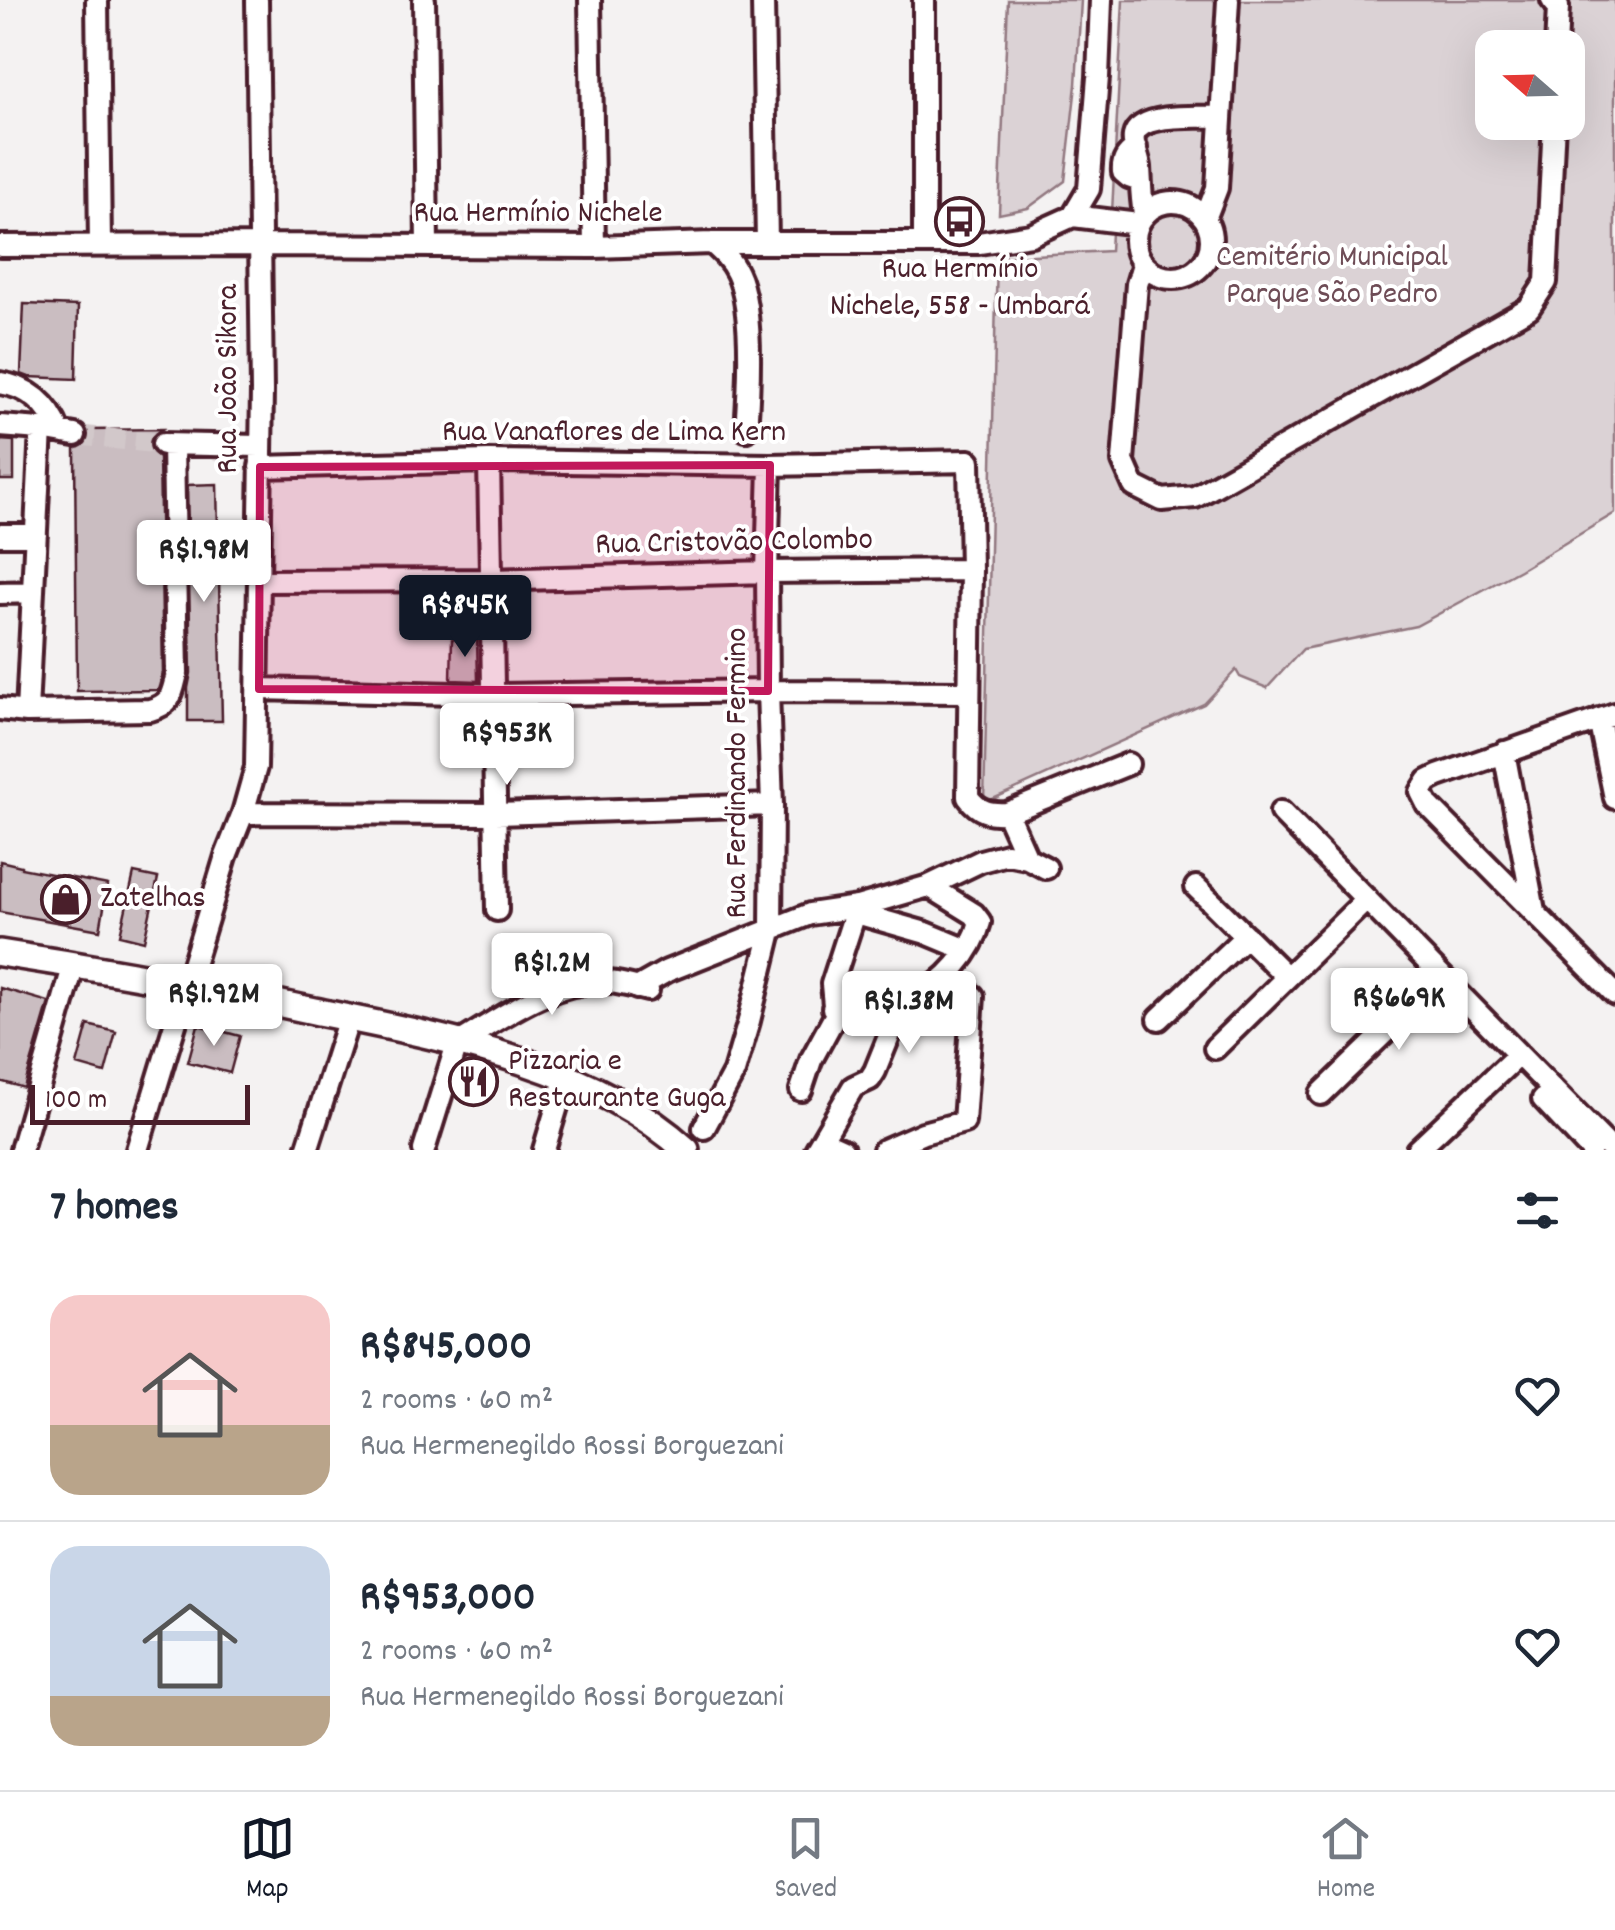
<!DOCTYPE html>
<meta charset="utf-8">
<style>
:root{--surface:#fff;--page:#f6f6f7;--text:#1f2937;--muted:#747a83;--line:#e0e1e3;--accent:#111827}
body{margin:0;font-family:Dekko,sans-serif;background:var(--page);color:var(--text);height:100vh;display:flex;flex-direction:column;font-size:38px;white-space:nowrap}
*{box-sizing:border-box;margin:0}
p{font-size:32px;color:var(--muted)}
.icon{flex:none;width:55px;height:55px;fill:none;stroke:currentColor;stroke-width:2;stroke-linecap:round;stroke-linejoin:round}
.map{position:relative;height:1150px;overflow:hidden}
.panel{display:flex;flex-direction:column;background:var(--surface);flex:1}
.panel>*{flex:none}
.needle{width:65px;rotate:290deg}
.tools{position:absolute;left:1475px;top:30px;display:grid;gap:20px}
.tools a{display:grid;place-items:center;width:110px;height:110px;border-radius:20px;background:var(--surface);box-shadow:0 10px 40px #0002;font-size:50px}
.scale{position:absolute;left:30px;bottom:25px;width:220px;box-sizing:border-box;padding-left:10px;border:5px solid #4a1f2b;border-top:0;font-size:28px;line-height:35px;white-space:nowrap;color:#4a1f2b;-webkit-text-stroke:8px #fff;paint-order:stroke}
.price{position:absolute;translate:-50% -85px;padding:0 22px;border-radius:10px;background:#fff;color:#222;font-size:32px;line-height:65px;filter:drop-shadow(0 2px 5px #0008)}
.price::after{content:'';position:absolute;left:50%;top:60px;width:30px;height:22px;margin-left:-15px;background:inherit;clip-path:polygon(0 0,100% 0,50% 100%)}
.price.selected{background:var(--accent);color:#fff}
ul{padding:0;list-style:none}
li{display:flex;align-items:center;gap:30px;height:250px;padding:0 50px}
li+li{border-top:2px solid var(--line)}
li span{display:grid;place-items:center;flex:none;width:280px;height:200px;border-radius:30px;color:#555}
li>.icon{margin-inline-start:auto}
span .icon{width:120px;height:120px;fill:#fffc;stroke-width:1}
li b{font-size:42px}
h2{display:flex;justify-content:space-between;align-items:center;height:120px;padding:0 50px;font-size:42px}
.menu{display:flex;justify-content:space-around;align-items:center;height:140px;border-top:2px solid var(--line);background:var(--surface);font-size:28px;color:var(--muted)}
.menu a{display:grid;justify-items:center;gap:5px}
.menu .selected{color:var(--accent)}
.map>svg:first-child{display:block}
.green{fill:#dbd2d5;stroke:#927880;stroke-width:2.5;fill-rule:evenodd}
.building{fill:#cabdc1;stroke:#4a1f2b;stroke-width:2.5}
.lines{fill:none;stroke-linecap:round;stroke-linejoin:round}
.minor-tunnel{stroke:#d2c8ca;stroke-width:20;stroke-dasharray:20 10;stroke-linecap:butt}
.minor-casing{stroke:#4a1f2b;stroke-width:28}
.major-casing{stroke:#4a1f2b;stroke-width:32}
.minor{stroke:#fff;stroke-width:20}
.major{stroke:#fff;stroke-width:25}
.marked{fill:#c2185b;fill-opacity:0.2;stroke:#c2185b;stroke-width:8;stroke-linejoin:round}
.labels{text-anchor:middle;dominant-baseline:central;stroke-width:8;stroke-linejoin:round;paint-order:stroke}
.street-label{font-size:32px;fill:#4a1f2b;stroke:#fff}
.park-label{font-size:32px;fill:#6e4c56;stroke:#fff}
.poi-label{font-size:32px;fill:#4a1f2b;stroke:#fff;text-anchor:start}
</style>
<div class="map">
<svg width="1615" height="1150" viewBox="0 0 1615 1150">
<rect width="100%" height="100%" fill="#f4f2f2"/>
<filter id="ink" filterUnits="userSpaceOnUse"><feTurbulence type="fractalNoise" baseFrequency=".01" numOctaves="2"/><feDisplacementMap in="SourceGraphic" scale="20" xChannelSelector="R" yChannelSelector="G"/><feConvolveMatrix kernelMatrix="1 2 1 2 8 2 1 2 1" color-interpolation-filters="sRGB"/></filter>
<g filter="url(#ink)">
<path class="green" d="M 1008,0 L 1081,0 L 1076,85 L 1065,181 L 1028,208 L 999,214 Z
M 1123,0 L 1615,0 L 1615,513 L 1520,570 L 1416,626 L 1303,649 L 1267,688 L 1240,677 L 1236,670 L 1204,704 L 984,803 L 997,257 L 1110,251 ZM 1492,48 L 1568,48 L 1568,122 L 1492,122 Z"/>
<path class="building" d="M 24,304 L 78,306 L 76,379 L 29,377 L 21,374 Z
M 162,429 L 152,436 L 149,445 L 152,451 L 159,457 L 163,672 L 159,687 L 158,690 L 77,691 L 75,448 L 86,443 L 88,430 Z
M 0,440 L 14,441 L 14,480 L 0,480 Z
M 217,484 L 222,721 L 188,721 L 188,688 L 191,673 L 187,485 Z
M 452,639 L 477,639 L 478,681 L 451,680 Z
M 0,861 L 21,866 L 21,868 L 108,885 L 100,930 L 0,912 Z
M 134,873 L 158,878 L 144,941 L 120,935 Z
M 0,988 L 49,1002 L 24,1088 L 0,1081 Z
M 88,1025 L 116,1032 L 105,1073 L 77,1065 Z
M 198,1025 L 240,1036 L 230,1073 L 188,1062 Z"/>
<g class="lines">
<path class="minor-tunnel" d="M 75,435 L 163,444"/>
<defs>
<path id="minor" d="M 97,0 L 100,245
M 424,0 L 427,246
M 590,0 L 594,247
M 763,0 L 767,243
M 924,0 L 924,243
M 1552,0 L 1558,7 L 1556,48
M 1136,148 C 1127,155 1122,160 1123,172 L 1129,177 L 1140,181
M1135 240a38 38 0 1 1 76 0a38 38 0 1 1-76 0Z
M 1144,214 C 1141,198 1141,183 1140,167 C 1139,157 1132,145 1134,136 C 1139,112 1202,117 1221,117
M 1073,216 L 1089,189 L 1098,77 L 1101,0
M 1205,219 L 1217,188 L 1228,0
M 712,243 C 722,252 731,260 737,273 C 754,308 749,391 746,430
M 0,246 L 261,245 L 594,247 L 712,243 L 979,243 L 1031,235 L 1073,216 L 1138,224
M 1143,264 L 1137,284 L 1123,461 L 1134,486 L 1162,500 L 1195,497 L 1529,308 L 1546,282 L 1554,122
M 0,383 C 29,387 49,405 59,431
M 0,426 L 41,429 L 75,435
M 163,444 L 259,446
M 489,461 L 497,910
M 260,467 L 489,461 L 770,465 L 969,461 L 971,570 L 968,797 C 979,812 989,814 1007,813 L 1027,858
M 0,535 L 36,535
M 259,581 L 491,580 L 767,572 L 971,570
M 0,593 L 33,592
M 259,689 L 494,695 L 768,691 L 969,692
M 0,709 L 27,712 L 150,710 C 172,704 172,694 177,673 L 173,445
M 27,712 L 41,429
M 1615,714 L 1438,776 L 1428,781 L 1421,792 L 1427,804 L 1615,994
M 1599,719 L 1615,798
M 1504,752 L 1534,911
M 1281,812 L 1612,1150
M 243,813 L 495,814 L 772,805
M 1007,813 L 1128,764
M 1196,887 L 1287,977
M 856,913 L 926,933 L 967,950
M 637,988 L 667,971 L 810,914 L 857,907 L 929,886 L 981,861 L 1007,854 L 1027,858 L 1046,868
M 917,996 C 945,983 972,953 980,922 L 974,914 L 929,886
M 1159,1019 L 1246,936
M 1215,1048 L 1367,899
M 801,1090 L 811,1060 L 835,1016 L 832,984 L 857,907
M 1321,1094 L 1442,977
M 1543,1099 L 1591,1150
M 704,1128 L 734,1072 L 749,1021 L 771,931 L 772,805 L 768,691 L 767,572 L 770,465
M 823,1141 L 843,1150
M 21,1150 L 74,964
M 137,1150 L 226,856 L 243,813 L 256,767 L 262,391 L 257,0
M 307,1150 L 349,1018
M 424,1150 L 457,1044 C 503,1017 553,978 609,982 C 622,983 635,987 648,990
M 544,1150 L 566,1076
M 816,1150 L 853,1087 L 870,1079 L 875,1071 L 892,1029 L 889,1021 L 852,1008 L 833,1008
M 884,1150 L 923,1133 L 964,1122 L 973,996
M 1417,1150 L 1518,1055"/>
<path id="major" d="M 0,953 C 105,969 209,988 314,1011 C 436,1036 592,1063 686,1150"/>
</defs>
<use href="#minor" class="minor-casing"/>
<use href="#major" class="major-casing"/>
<use href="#minor" class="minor"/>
<use href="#major" class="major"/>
</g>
</g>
<path class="marked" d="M 770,465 L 768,691 L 259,689 L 260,467 Z"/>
<defs>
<symbol id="bus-ring" viewBox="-11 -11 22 22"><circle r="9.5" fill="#fff" stroke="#4a1f2b" stroke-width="1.5"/><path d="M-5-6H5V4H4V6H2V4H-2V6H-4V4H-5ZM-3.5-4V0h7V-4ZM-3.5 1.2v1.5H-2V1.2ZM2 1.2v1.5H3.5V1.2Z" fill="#4a1f2b"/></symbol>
<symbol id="shop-ring" viewBox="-11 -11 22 22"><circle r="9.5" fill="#fff" stroke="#4a1f2b" stroke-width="1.5"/><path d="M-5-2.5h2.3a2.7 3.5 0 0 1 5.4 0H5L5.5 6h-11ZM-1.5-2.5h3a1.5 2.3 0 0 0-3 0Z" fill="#4a1f2b"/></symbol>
<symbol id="restaurant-ring" viewBox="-11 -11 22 22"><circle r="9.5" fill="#fff" stroke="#4a1f2b" stroke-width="1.5"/><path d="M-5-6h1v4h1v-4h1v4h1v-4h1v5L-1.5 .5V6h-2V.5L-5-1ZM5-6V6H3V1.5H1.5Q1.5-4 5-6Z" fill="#4a1f2b"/></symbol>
</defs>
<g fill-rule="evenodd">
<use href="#bus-ring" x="932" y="194" width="55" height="55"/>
<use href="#shop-ring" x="38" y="872" width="55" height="55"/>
<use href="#restaurant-ring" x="446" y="1054" width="55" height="55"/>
</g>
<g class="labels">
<g class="street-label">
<text x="538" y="215">Rua Hermínio Nichele</text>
<text transform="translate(230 379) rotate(-90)">Rua João Sikora</text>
<text x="614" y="434">Rua Vanaflores de Lima Kern</text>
<text transform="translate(734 544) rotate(-1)">Rua Cristovão Colombo</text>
<text transform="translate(739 773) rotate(-90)">Rua Ferdinando Fermino</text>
</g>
<g class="park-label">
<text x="1332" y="259">Cemitério Municipal<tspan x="1332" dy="37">Parque São Pedro</tspan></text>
</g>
<g class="poi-label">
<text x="960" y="271" text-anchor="middle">Rua Hermínio<tspan x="960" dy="37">Nichele, 558 - Umbará</tspan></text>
<text x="100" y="900">Zatelhas</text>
<text x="508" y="1063">Pizzaria e<tspan x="508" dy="37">Restaurante Guga</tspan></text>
</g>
</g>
</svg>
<div class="tools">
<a><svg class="needle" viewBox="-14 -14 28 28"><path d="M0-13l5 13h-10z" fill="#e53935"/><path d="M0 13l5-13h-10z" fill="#747a83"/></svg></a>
</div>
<div class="scale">100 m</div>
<b class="price" style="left:204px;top:605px">R$1.98M</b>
<b class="price selected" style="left:465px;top:660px">R$845K</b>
<b class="price" style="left:507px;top:788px">R$953K</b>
<b class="price" style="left:552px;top:1018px">R$1.2M</b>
<b class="price" style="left:214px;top:1049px">R$1.92M</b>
<b class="price" style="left:1399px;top:1053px">R$669K</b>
<b class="price" style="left:909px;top:1056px">R$1.38M</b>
</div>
<section class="panel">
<h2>7 homes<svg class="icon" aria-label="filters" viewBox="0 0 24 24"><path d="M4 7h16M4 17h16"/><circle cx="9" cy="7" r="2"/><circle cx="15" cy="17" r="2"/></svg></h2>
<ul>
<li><span style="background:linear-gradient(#f6c9c9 65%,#b9a48a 0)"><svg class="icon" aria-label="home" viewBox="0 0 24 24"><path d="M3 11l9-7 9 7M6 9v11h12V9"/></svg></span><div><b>R$845,000</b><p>2 rooms · 60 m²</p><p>Rua Hermenegildo Rossi Borguezani</p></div><svg class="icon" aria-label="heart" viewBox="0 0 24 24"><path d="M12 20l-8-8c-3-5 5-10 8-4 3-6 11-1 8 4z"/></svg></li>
<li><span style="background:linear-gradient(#c9d6e8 75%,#b9a48a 0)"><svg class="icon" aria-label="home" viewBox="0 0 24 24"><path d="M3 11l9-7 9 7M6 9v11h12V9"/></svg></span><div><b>R$953,000</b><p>2 rooms · 60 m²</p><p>Rua Hermenegildo Rossi Borguezani</p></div><svg class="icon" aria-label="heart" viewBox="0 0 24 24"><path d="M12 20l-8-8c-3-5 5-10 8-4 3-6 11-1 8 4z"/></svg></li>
</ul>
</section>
<nav class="menu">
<a class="selected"><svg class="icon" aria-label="map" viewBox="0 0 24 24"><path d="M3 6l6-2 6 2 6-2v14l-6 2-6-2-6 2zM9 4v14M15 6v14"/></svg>Map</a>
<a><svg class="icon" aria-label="saved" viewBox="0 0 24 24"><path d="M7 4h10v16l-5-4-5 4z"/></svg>Saved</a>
<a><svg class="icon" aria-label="home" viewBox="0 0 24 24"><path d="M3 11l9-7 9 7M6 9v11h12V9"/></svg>Home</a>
</nav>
